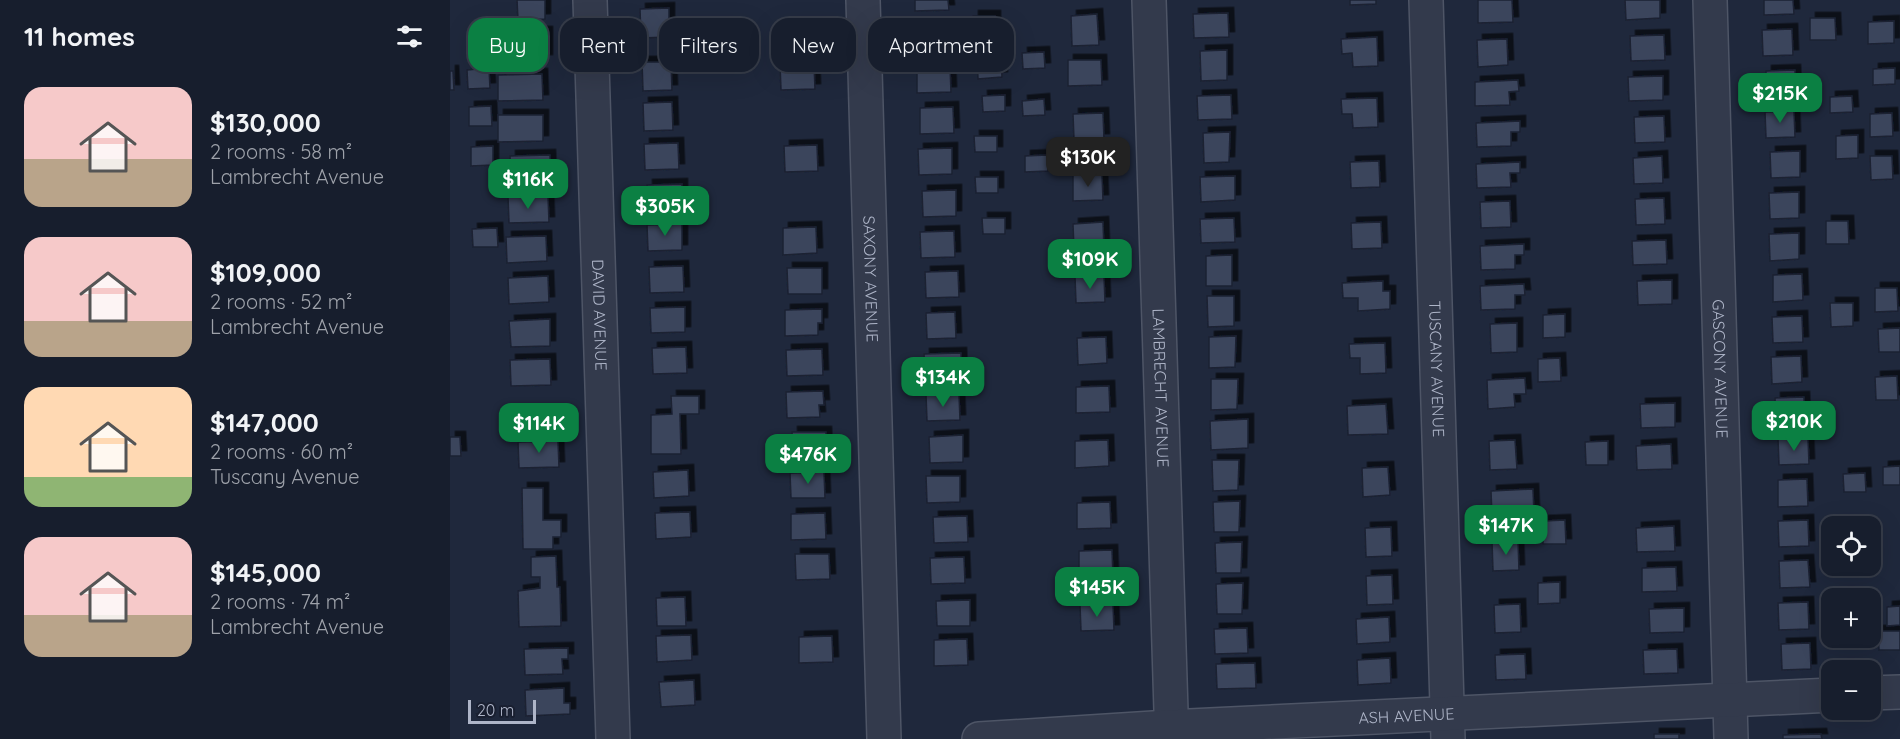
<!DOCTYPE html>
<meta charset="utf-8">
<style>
:root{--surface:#171e2d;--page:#202735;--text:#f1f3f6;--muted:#9ea2aa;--line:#363c49;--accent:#0b8043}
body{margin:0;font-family:Quicksand,sans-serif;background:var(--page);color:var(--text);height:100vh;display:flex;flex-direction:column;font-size:22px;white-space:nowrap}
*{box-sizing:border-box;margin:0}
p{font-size:20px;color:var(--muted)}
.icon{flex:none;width:33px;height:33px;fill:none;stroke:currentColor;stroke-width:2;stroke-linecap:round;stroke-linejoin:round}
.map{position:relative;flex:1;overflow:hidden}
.sheet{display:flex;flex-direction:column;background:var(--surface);width:450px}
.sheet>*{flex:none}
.banner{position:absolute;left:18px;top:18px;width:570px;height:54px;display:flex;gap:12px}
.fabs{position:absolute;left:1371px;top:516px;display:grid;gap:12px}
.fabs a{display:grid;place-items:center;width:60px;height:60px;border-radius:12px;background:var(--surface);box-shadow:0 6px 24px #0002,0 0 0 2px var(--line);font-size:30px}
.scale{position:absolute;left:18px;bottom:15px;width:68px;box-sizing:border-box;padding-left:6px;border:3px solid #aeb5c8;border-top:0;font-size:16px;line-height:21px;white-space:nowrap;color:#aeb5c8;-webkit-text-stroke:4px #191f30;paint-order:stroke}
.price{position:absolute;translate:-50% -51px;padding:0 14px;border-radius:12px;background:var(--accent);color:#fff;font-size:20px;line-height:39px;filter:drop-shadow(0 2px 3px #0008)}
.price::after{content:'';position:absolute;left:50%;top:36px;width:18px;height:14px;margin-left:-9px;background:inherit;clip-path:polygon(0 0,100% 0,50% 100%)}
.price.on{background:#222;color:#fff}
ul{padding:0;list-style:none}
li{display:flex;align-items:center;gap:18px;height:150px;padding:0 24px}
li span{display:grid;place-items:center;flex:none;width:168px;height:120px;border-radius:18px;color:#555}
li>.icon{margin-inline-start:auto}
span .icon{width:72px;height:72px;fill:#fffc;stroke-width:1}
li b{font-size:26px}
h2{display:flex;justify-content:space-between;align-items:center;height:72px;padding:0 24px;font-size:26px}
.tag{padding:0 21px;border-radius:18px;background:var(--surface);box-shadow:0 6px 24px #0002,0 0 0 2px var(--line);font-size:21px;line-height:54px}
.tag.on{background:var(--accent);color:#fff}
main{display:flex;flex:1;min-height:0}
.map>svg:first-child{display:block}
.building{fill:#3b445c;stroke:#1b2132;stroke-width:1.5;filter:url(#shadow)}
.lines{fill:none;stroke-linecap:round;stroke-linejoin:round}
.minor-casing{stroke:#4e5566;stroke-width:36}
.minor{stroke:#333a4c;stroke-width:33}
.labels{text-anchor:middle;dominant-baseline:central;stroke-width:6;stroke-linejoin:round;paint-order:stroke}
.street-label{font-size:16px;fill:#aeb5c8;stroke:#191f30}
</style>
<main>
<section class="sheet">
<h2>11 homes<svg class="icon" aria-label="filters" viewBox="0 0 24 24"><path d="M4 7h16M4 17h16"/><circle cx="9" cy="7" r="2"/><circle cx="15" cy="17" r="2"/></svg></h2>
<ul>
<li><span style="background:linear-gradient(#f6c9c9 60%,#b9a48a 0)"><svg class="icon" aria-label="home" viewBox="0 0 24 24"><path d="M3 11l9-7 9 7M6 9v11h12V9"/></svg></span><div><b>$130,000</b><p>2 rooms · 58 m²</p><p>Lambrecht Avenue</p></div></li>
<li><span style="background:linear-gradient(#f6c9c9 70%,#b9a48a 0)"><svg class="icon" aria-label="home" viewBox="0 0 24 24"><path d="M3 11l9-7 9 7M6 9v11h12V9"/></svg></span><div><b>$109,000</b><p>2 rooms · 52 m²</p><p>Lambrecht Avenue</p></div></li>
<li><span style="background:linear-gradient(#ffd9b3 75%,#8fb573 0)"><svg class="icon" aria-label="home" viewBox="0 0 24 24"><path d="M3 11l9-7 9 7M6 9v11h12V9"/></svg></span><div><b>$147,000</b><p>2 rooms · 60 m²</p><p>Tuscany Avenue</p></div></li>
<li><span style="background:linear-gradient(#f6c9c9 65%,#b9a48a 0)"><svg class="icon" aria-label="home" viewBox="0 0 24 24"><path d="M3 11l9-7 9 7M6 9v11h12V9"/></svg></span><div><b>$145,000</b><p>2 rooms · 74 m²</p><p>Lambrecht Avenue</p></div></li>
</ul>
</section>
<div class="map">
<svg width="1450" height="739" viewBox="0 0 1450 739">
<defs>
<filter id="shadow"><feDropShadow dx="5.5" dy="-5.5" stdDeviation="0" flood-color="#0009"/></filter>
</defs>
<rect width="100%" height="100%" fill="#1f283c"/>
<path class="building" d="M 67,0 L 95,0 L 95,19 L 68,20 Z
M 465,0 L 498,0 L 499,10 L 465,11 Z
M 900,0 L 926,0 L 926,4 L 900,5 Z
M 1028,0 L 1062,0 L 1063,22 L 1028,23 Z
M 1175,0 L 1210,0 L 1210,18 L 1176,20 Z
M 1314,0 L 1343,0 L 1344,14 L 1314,15 Z
M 219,8 L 219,37 L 191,38 L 190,9 Z
M 778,13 L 779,37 L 744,38 L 743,14 Z
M 647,14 L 649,45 L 622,46 L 621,16 Z
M 523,16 L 545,16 L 545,32 L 523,32 Z
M 1360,18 L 1385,18 L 1386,40 L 1360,40 Z
M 1444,21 L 1444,43 L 1418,44 L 1418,22 Z
M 52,23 L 53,43 L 31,43 L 30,24 Z
M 501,25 L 502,51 L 468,52 L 467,26 Z
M 1342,29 L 1343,55 L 1313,56 L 1312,30 Z
M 69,32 L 97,32 L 97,60 L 69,60 Z
M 1214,35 L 1215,60 L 1181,61 L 1180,36 Z
M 927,37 L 928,66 L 903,67 L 902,53 L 892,54 L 891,39 Z
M 1057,39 L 1058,65 L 1028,67 L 1027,40 Z
M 777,50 L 777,80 L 751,81 L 750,51 Z
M 594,52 L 595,68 L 573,69 L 572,53 Z
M 551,54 L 552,77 L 528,79 L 527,55 Z
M 618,60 L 651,60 L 652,85 L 618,86 Z
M 192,62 L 221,62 L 222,90 L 193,91 Z
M 364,63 L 365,89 L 331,90 L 330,64 Z
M 500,66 L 501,92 L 467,93 L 467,67 Z
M 39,68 L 40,88 L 18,89 L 17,70 Z
M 1445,68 L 1445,84 L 1423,85 L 1423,69 Z
M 1345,70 L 1346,96 L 1316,97 L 1316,71 Z
M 0,71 L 3,71 L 4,90 L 0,90 Z
M 92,74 L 93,100 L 48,101 L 48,75 Z
M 1213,76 L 1213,100 L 1179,101 L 1178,77 Z
M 1068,80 L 1069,91 L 1059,92 L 1060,105 L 1025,106 L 1025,82 Z
M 555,95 L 555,111 L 533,112 L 532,96 Z
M 781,95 L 782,119 L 748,120 L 747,96 Z
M 1402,96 L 1403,112 L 1380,113 L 1380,97 Z
M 927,98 L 928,127 L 903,128 L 902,114 L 892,114 L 891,99 Z
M 594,99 L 595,115 L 573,116 L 572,101 Z
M 222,102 L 223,130 L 194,131 L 193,103 Z
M 41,106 L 42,126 L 19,126 L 19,107 Z
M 503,107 L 504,133 L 470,134 L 470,108 Z
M 1344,111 L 1345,137 L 1316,138 L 1315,112 Z
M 653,113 L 654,139 L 624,140 L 623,114 Z
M 1442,113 L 1443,136 L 1420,137 L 1420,114 Z
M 48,115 L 93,115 L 93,141 L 48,142 Z
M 1214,116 L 1215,142 L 1185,143 L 1184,117 Z
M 1070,121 L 1070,132 L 1061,132 L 1061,146 L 1027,147 L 1026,123 Z
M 780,132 L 779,162 L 754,163 L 753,133 Z
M 1408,135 L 1408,158 L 1386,159 L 1386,136 Z
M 524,136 L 547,136 L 547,152 L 525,152 Z
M 228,143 L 229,169 L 195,170 L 194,144 Z
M 367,145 L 368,171 L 335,172 L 334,146 Z
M 43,146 L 43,165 L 21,166 L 21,147 Z
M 502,148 L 502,174 L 469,175 L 468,149 Z
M 1350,151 L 1350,177 L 1321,178 L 1320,152 Z
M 100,155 L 101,180 L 61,182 L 60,156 Z
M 597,155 L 598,171 L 575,172 L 575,156 Z
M 1212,156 L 1213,183 L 1184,184 L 1183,158 Z
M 1420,156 L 1442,156 L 1443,179 L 1421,180 Z
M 929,161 L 930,187 L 901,188 L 900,162 Z
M 1070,162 L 1070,173 L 1060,173 L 1061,187 L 1027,188 L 1026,164 Z
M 652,174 L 653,200 L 623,201 L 623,175 Z
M 785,176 L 785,200 L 751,202 L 750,177 Z
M 525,177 L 548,177 L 548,193 L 526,193 Z
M 232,184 L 232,210 L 198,211 L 197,185 Z
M 506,190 L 506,216 L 473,217 L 472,191 Z
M 1349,192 L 1349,218 L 1320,219 L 1319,193 Z
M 98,196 L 99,222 L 59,223 L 58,197 Z
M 1214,198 L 1215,224 L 1186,225 L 1185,199 Z
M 1060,201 L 1061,227 L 1031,228 L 1030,202 Z
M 532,218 L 555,218 L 555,234 L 533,234 Z
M 784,218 L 785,242 L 751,243 L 750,219 Z
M 1376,221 L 1398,221 L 1399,244 L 1376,244 Z
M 653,222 L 654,249 L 624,250 L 623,224 Z
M 931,222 L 932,248 L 902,249 L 901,223 Z
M 232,224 L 232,250 L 198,251 L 197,225 Z
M 366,227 L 367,253 L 333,255 L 333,228 Z
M 47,228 L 48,247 L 23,247 L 22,229 Z
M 504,231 L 505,257 L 471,258 L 470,232 Z
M 1349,233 L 1349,259 L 1320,261 L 1319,234 Z
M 96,236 L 97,261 L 57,263 L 56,237 Z
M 1216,240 L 1217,264 L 1183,265 L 1182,241 Z
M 1074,244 L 1074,255 L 1065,255 L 1065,269 L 1031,270 L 1030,246 Z
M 782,255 L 782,286 L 756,286 L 756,256 Z
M 233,266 L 234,292 L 200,293 L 199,267 Z
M 337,268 L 372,268 L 372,294 L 338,294 Z
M 508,271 L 509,297 L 476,298 L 475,272 Z
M 1352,274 L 1353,300 L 1323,302 L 1323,275 Z
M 98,276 L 99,302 L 59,304 L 58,278 Z
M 654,276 L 655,302 L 626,303 L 625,277 Z
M 1222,280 L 1222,304 L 1188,305 L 1187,281 Z
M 933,281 L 933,291 L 940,291 L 940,309 L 908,311 L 908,298 L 893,298 L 892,283 Z
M 1074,284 L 1075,295 L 1065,295 L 1065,309 L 1031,310 L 1030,286 Z
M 1425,288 L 1447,288 L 1448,311 L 1425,312 Z
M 757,296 L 784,296 L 784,326 L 758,327 Z
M 1380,303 L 1403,303 L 1403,326 L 1381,327 Z
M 235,307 L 235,332 L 201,333 L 200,308 Z
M 372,309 L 372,323 L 368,323 L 368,335 L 335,336 L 335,310 Z
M 505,312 L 506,338 L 477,339 L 476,313 Z
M 1115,314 L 1115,337 L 1093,338 L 1093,315 Z
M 1352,316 L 1353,342 L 1323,343 L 1322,317 Z
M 100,319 L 100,346 L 61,347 L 59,321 Z
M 1067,323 L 1067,352 L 1041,353 L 1040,324 Z
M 1450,328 L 1450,352 L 1429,352 L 1428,329 Z
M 786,336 L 785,367 L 759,368 L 759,337 Z
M 656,337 L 657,363 L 628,365 L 627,338 Z
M 935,343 L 936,373 L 910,374 L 910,358 L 900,358 L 899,344 Z
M 236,347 L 237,373 L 203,374 L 202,348 Z
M 372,349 L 373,375 L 337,376 L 336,350 Z
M 511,353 L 512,380 L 484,381 L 484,373 L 475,373 L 474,354 Z
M 1351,356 L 1352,382 L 1322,384 L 1321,357 Z
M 1110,358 L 1111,381 L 1088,382 L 1088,359 Z
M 100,359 L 101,385 L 61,386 L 60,360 Z
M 1447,376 L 1448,400 L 1426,400 L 1425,377 Z
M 1075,378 L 1076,394 L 1064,394 L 1065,407 L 1038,409 L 1037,380 Z
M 761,379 L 788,379 L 787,409 L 761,410 Z
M 659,386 L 660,412 L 626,413 L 626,387 Z
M 373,391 L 374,405 L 369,405 L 370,417 L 337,418 L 336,392 Z
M 509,394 L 510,420 L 477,421 L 476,395 Z
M 221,396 L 249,396 L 249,414 L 230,414 L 231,454 L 201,454 L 201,415 L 222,414 Z
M 1354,397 L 1355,423 L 1326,424 L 1325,398 Z
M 1225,403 L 1225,427 L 1191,428 L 1190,404 Z
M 936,404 L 938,434 L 898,435 L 897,406 Z
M 798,419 L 798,448 L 761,450 L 760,421 Z
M 342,432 L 376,432 L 377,458 L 343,459 Z
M 513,435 L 513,462 L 480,463 L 479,437 Z
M 0,437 L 10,437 L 11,456 L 0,456 Z
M 1358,438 L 1359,464 L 1329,465 L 1328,439 Z
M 658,440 L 659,466 L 625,468 L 625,441 Z
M 1065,440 L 1067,469 L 1040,470 L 1039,441 Z
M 108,441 L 109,467 L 69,468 L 68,442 Z
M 1158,441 L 1158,465 L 1136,465 L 1135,442 Z
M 1221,444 L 1222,469 L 1187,470 L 1186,446 Z
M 762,460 L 789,460 L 788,490 L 763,491 Z
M 1450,466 L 1450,485 L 1433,485 L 1433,467 Z
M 938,467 L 940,495 L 913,497 L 912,468 Z
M 238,470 L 239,496 L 204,498 L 203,472 Z
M 374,472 L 375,498 L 341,498 L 340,473 Z
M 1415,473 L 1416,492 L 1394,492 L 1393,474 Z
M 476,476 L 510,476 L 510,502 L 477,503 Z
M 1357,479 L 1358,506 L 1328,507 L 1328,480 Z
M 72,488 L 93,488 L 93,520 L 111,520 L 111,537 L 103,537 L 103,549 L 73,549 Z
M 1083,489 L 1084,514 L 1042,516 L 1041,491 Z
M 790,501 L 789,532 L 764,532 L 763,502 Z
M 660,502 L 661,528 L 627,529 L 627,503 Z
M 240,512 L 241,537 L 206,539 L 205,513 Z
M 375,513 L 376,539 L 341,540 L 341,514 Z
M 517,516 L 518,542 L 484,543 L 483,517 Z
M 1115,520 L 1116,544 L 1093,544 L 1093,521 Z
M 1358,520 L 1359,546 L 1329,547 L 1328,521 Z
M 1224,526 L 1225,551 L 1187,552 L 1186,528 Z
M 941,527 L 942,556 L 916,557 L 915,528 Z
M 1068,541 L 1069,570 L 1043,571 L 1042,542 Z
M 792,542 L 791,573 L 766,573 L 765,543 Z
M 662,550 L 663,576 L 629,578 L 629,551 Z
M 345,554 L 379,554 L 380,579 L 346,580 Z
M 106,556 L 107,587 L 110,587 L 111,626 L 69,627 L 68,591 L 90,588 L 90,577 L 81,577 L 81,557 Z
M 514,557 L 515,583 L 481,584 L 480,558 Z
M 1358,560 L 1360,587 L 1330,588 L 1329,561 Z
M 1395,566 L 1418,566 L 1418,572 L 1395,573 Z
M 1226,567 L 1227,591 L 1192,592 L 1192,568 Z
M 942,575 L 943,604 L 917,605 L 916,576 Z
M 1110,582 L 1110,603 L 1088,604 L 1088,583 Z
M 793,583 L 792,614 L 767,614 L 766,584 Z
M 235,597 L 236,626 L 207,626 L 206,598 Z
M 520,600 L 520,626 L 487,626 L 486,601 Z
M 1358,602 L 1359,629 L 1329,630 L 1328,603 Z
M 663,604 L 664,630 L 631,631 L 630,605 Z
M 1070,604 L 1071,632 L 1045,633 L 1044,605 Z
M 1450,606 L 1450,625 L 1437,626 L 1437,607 Z
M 1234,608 L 1234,632 L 1200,633 L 1199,609 Z
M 939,617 L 940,642 L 907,644 L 906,619 Z
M 797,628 L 798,653 L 765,654 L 764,629 Z
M 1428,631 L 1450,631 L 1450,650 L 1429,650 Z
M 241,635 L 242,660 L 207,662 L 206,636 Z
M 382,636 L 383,662 L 349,663 L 349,637 Z
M 517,639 L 518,665 L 484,666 L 484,640 Z
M 1360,643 L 1361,669 L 1332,670 L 1331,644 Z
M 118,648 L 118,659 L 112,659 L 113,674 L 75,675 L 74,649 Z
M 1227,649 L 1228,673 L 1194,674 L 1193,650 Z
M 1075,654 L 1076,679 L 1046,680 L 1045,655 Z
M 940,658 L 941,683 L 908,685 L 907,660 Z
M 805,663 L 806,688 L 767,689 L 766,664 Z
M 244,680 L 245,705 L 211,707 L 209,682 Z
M 114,688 L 114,703 L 120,703 L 120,714 L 76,716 L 75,690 Z
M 1204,734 L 1229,734 L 1229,739 L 1204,739 Z
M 1371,734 L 1372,739 L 1333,739 L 1333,735 Z"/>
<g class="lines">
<defs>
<g id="minor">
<path id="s1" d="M 140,0 L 163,739"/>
<path id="s2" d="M 413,0 L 434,739"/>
<path id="s3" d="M 699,0 L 721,711 L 719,739"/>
<path id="s4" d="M 976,0 L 998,739"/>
<path id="s5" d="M 1260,0 L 1281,739"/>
<path d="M 1420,693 L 1450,692"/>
<path id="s6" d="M 529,739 L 719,727 L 1382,695"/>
</g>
</defs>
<use href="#minor" class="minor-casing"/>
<use href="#minor" class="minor"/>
</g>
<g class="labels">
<g class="street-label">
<text stroke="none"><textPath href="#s2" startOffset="279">SAXONY AVENUE</textPath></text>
<text stroke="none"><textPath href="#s1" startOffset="315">DAVID AVENUE</textPath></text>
<text stroke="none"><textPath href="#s4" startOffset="369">TUSCANY AVENUE</textPath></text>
<text stroke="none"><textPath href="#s5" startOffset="369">GASCONY AVENUE</textPath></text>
<text stroke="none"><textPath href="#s3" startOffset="388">LAMBRECHT AVENUE</textPath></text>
<text stroke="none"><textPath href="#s6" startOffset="428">ASH AVENUE</textPath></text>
</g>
</g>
</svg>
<div class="fabs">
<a><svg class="icon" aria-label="locate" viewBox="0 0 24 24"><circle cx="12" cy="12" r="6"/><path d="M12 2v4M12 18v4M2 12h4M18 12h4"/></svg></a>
<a>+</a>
<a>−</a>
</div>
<div class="scale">20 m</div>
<b class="price" style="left:1330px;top:124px">$215K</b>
<b class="price on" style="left:638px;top:188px">$130K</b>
<b class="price" style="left:78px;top:210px">$116K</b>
<b class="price" style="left:215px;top:237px">$305K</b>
<b class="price" style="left:640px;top:290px">$109K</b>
<b class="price" style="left:493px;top:408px">$134K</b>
<b class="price" style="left:1344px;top:452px">$210K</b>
<b class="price" style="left:89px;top:454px">$114K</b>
<b class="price" style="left:358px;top:485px">$476K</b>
<b class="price" style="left:1056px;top:556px">$147K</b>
<b class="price" style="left:647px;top:618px">$145K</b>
<div class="banner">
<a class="tag on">Buy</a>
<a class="tag">Rent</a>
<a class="tag">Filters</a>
<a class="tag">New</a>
<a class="tag">Apartment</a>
</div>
</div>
</main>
